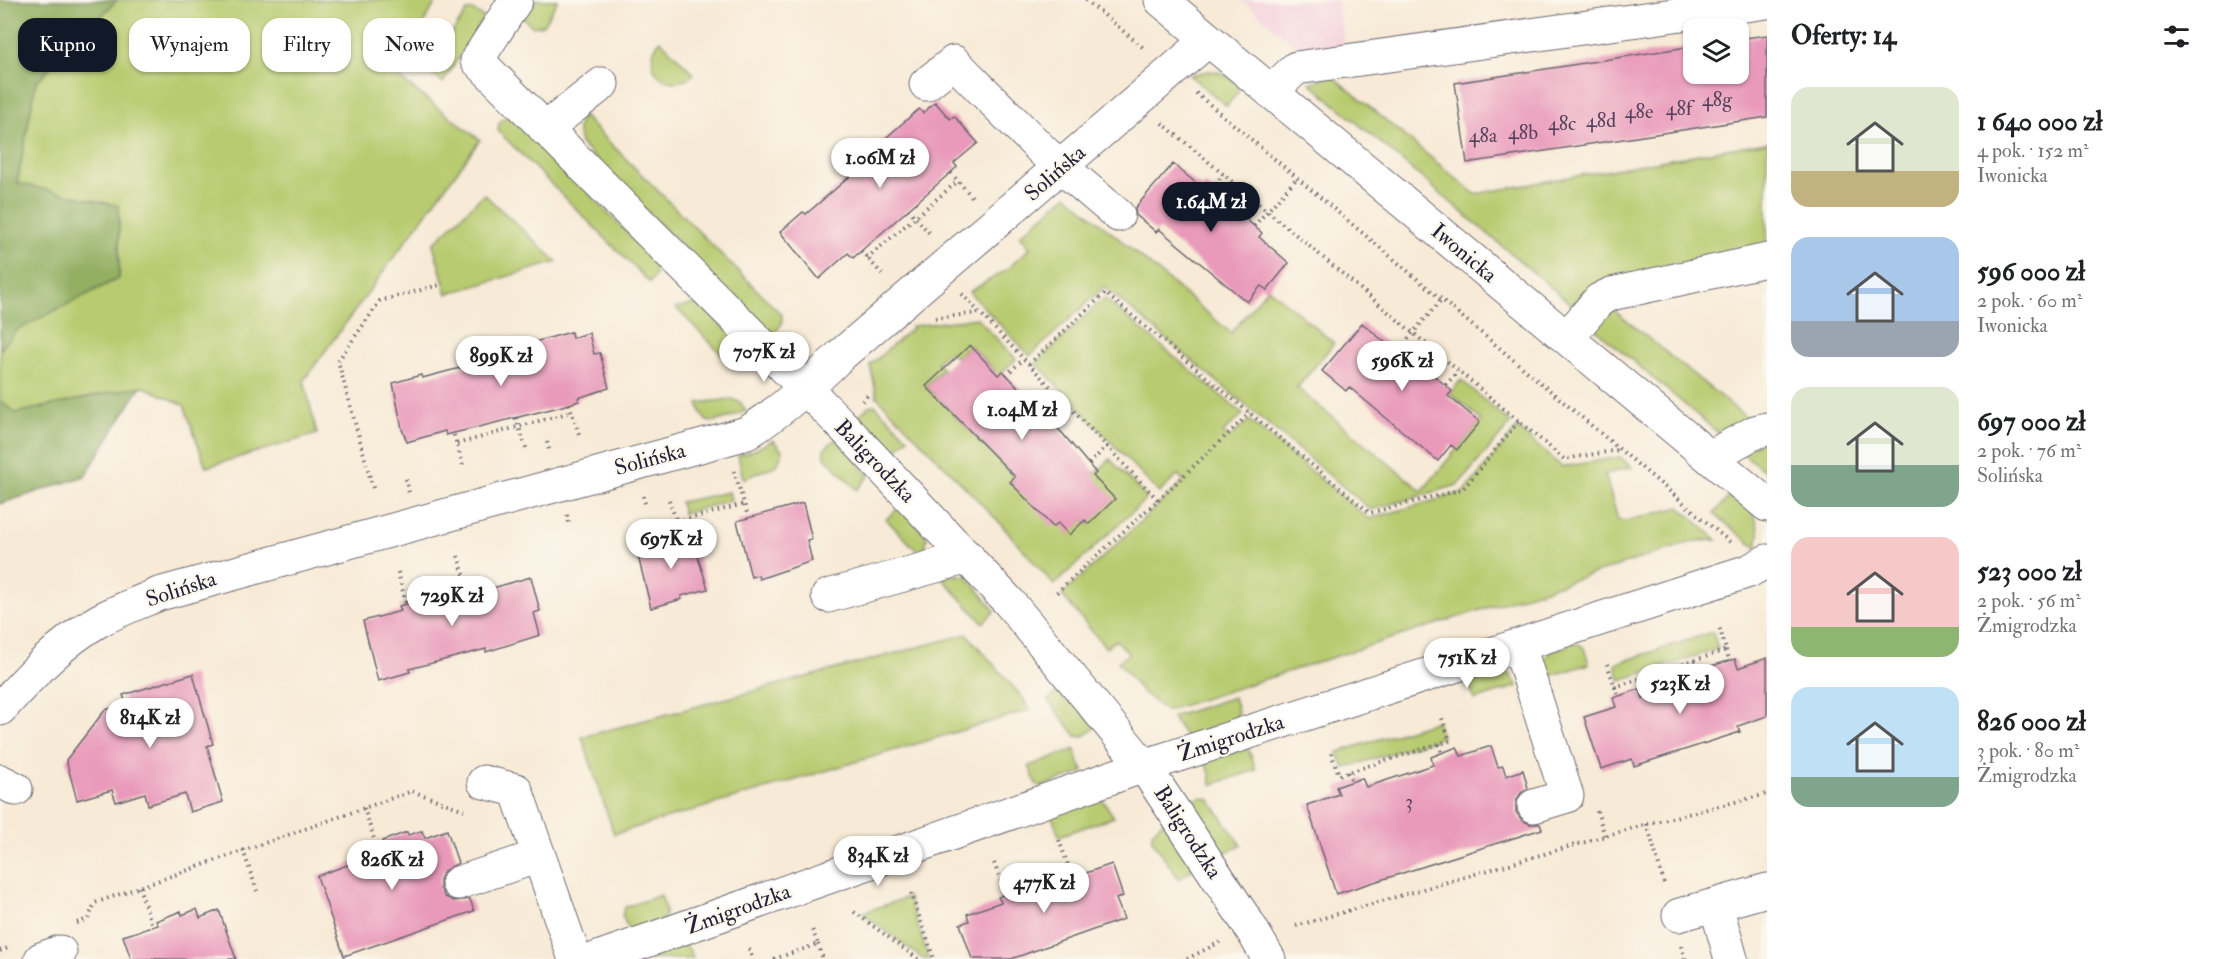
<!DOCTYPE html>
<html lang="pl">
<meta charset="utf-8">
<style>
:root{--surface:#fff;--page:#f6f6f6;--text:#202124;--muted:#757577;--accent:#111827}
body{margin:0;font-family:"IM FELL Double Pica",serif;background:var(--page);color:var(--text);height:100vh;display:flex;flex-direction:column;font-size:22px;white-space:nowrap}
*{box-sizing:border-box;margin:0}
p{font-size:20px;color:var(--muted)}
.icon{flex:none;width:33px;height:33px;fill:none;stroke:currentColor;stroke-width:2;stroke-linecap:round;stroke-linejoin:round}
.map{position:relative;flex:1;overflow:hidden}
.drawer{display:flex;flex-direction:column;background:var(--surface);width:450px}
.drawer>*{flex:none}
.hud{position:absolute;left:18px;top:18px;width:570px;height:54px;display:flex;gap:12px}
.controls{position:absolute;left:1683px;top:18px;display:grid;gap:12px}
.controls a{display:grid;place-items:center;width:66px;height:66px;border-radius:12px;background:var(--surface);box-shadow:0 2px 4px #0004;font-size:30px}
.price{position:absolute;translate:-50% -51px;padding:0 14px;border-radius:21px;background:#fff;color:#222;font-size:20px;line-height:39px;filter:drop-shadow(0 2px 3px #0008)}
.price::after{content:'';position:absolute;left:50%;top:36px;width:18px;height:14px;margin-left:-9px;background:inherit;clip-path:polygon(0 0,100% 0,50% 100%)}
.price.current{background:var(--accent);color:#fff}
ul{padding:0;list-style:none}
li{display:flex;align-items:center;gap:18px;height:150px;padding:0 24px}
li span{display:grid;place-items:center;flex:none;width:168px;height:120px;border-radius:18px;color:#555}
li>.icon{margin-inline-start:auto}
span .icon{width:72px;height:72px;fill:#fffc;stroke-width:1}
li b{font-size:26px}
h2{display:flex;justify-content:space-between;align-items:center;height:72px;padding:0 24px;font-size:26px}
.pill{padding:0 21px;border-radius:18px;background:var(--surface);box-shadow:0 2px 4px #0004;font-size:21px;line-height:54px}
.pill.current{background:var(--accent);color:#fff}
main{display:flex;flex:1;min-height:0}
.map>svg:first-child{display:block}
.built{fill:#f4cfdc}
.green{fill:#b8cb6f;stroke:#6d7655;stroke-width:1.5}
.forest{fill:#92af62;stroke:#5a684e;stroke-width:1.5}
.building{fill:#e99aba}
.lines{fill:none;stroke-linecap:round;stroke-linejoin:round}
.minor-casing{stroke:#6d6871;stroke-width:35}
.path{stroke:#6d6871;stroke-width:4;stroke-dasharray:1.5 4.5;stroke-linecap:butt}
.minor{stroke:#fff;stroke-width:33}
.labels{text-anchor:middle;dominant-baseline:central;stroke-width:4.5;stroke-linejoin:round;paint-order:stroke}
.number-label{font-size:20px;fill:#54405b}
.street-label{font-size:22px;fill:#22223b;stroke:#fbf7ec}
</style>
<main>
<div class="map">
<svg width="1767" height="959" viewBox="0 0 1767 959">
<rect width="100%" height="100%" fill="#fbf7ec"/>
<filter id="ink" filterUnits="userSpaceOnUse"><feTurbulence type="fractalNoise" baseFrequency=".0167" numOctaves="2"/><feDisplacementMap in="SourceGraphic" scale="12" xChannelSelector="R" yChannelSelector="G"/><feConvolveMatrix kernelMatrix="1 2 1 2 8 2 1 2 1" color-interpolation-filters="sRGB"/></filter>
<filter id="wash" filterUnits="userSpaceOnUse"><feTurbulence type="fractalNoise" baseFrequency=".008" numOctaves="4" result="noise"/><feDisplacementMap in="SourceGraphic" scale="24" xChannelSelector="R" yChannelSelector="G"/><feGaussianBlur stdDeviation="1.35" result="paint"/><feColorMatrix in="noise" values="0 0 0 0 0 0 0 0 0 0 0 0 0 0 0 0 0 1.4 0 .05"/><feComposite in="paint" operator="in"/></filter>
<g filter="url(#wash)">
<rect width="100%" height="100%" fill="#f7ead6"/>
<path class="built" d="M 1241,0 L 1337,0 L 1349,73 L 1331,75 Z"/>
<path class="green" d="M 117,0 L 437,0 L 394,74 L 480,140 L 304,380 L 317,434 L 206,467 L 184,405 L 142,386 L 16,413 L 0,401 L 0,350 L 16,330 L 119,278 L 119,206 L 17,184 L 36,82 Z
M 533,0 L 558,0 L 543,25 L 533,27 L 522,17 Z
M 473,10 L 484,18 L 443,83 L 430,73 L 429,66 L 467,11 Z
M 660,40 L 694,74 C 668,96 638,68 660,40 Z
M 1209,71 C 1222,71 1229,76 1238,85 L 1238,92 L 1227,106 L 1189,75 Z
M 1331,75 L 1475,194 L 1767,142 L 1767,249 L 1573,306 L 1310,83 Z
M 510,113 L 656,262 L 655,275 L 650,283 L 498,131 L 499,123 Z
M 583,116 L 782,315 L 782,324 L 775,332 L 767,333 L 580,143 C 577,131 576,126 583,116 Z
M 484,194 L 557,262 L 447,294 L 433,244 Z
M 1067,195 L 1231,333 L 1268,288 L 1334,343 L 1297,388 L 1422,491 L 1481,420 L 1450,393 L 1461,380 L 1511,423 L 1458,485 L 1371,510 L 1104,287 L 1030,356 L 969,292 L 1005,271 L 1030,248 L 1020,235 Z
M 1104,298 L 1243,414 L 1223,433 L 1229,438 L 1249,420 L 1369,519 L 1464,492 L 1517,428 L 1562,467 L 1620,457 L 1632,467 L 1605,474 L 1618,520 L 1626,521 L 1680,507 L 1717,540 L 1695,541 L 1166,711 L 1142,692 L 1118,662 L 1129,654 L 1116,640 L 1106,648 L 1062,595 L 1184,481 L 1178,475 L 1159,493 L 1036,363 Z
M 694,304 L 701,306 L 753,355 L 741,367 L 734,367 L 676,308 Z
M 1610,307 L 1752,422 L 1722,436 L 1594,328 Z
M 977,318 L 1016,359 L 997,377 L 993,369 L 970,345 L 956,358 L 949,352 L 937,362 L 943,369 L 926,386 L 1015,477 L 1010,482 L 1058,523 L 1085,520 L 1089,524 L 1091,478 L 1110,459 L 1147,498 L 1054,585 L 998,521 L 877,397 L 870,365 L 912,328 L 911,326 Z
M 731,399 L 740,402 L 746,411 C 738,414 714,425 707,421 C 702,418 700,409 698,403 Z
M 875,405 L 908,438 L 895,451 L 887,449 L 857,418 L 869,406 Z
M 837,438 L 869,476 L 857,490 L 825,457 L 824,449 Z
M 1767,439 L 1767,473 L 1741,452 Z
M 773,440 L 783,451 L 777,465 L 743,479 L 738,455 L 752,451 Z
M 729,492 L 731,500 L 683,514 L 680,502 Z
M 1728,498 C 1751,498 1765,529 1756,548 L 1714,514 Z
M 900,507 L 927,537 L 925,548 L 921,555 L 886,519 Z
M 951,575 L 967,576 L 995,611 L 983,623 L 942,578 Z
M 1713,632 L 1718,649 L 1620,680 L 1615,664 Z
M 967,634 L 1023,698 L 1030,710 L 614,834 L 582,737 Z
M 1574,643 C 1586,644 1586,654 1589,664 L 1544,678 C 1538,651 1553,651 1574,643 Z
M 1496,669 L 1510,674 L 1518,686 L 1474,700 C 1465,672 1473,676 1496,669 Z
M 1061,689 L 1096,727 L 1083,737 L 1076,736 L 1048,700 Z
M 1234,697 L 1238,712 L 1236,720 L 1186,737 L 1172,717 Z
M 1437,721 L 1442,737 L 1344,768 L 1338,752 Z
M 1248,748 L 1256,770 L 1211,785 L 1210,773 L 1204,762 Z
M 1075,749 L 1079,764 L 1084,772 L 1040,787 L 1036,784 L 1029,766 Z
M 1100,796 L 1114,817 L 1059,836 L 1051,814 Z
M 1200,797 L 1209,799 L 1241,845 L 1225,853 L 1218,850 L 1188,804 Z
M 1165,820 L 1194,868 L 1179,879 L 1152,840 L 1152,832 Z
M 661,895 L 665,909 L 665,916 L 661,920 L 629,931 L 622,915 L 625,907 Z
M 908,897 L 929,959 L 923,959 L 862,913 Z
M 683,944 L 689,949 L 693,959 L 642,959 Z"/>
<path class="forest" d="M 0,0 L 117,0 L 36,82 L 17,183 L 119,206 L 119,278 L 17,330 L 0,350 Z
M 141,386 L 85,476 L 0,504 L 0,401 L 16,413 Z"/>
<g id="blocks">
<path class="building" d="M 1767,35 L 1767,117 L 1467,163 L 1455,83 L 1694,46 L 1694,74 L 1738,74 L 1738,39 Z
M 935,102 L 950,119 L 954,116 L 978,143 L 954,163 L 957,167 L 853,258 L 848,253 L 819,279 L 780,232 L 803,212 L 806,214 L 876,154 L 872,150 L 919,109 L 923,113 Z
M 1173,164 L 1202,188 L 1205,184 L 1262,233 L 1259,237 L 1289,263 L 1267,290 L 1261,286 L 1247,302 L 1159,229 L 1156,232 L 1136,215 L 1135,208 Z
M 1362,323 L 1392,348 L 1395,344 L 1422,365 L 1452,391 L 1448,396 L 1480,422 L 1457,450 L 1451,445 L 1438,461 L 1349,387 L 1346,391 L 1322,371 Z
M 571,332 L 572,338 L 589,333 L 594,354 L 600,353 L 609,388 L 578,398 L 579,401 L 559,407 L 446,435 L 445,431 L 407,442 L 402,429 L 393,383 L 421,375 L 422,378 L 513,354 L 512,348 Z
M 970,345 L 998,375 L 1003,371 L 1063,434 L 1096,473 L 1093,476 L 1115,499 L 1089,524 L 1085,520 L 1069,535 L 1058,523 L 1053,527 L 1010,482 L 1015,477 L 926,386 Z
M 803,503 L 812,539 L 807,540 L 812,561 L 759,579 L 758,575 L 751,577 L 737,521 Z
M 690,532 L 708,589 L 681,596 L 682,599 L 651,608 L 636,548 Z
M 531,577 L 540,611 L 534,613 L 540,635 L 486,652 L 486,649 L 409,669 L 410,672 L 378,681 L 363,621 L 401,611 L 399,606 L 480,584 L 482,591 Z
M 1767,658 L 1767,716 L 1738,726 L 1740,732 L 1681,751 L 1634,766 L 1632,759 L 1601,769 L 1584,717 L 1616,707 L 1613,698 L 1640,689 L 1643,698 L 1711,676 L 1708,667 L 1735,659 L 1738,668 Z
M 193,674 L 213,744 L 207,746 L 223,802 L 190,812 L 185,794 L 148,805 L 145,793 L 116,802 L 112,790 L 77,800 L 66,760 L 105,710 L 126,704 L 123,695 Z
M 1491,746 L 1498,767 L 1503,766 L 1506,776 L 1523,770 L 1528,788 L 1521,793 L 1516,801 L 1516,812 L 1522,820 L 1530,824 L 1540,824 L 1542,829 L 1336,894 L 1307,805 L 1339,794 L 1336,787 L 1362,778 L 1366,787 L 1433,765 L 1431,757 L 1457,747 L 1461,756 Z
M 447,830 L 458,863 L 444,871 L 440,880 L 440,888 L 445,897 L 454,901 L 470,899 L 474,911 L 344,956 L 317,876 L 367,858 L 365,851 L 383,845 L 382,841 L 407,832 L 408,835 L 422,831 L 425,838 Z
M 1112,864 L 1123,896 L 1116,899 L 1124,919 L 1011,959 L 972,959 L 960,924 L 969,921 L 967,914 L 1001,902 L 998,897 L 1023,887 L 1078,869 L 1080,875 Z
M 197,909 L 200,918 L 219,910 L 236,959 L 131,959 L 123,936 L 158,925 L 156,921 L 181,911 L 182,915 Z"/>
</g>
</g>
<g filter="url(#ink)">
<use href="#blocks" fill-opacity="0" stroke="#6d6871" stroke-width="1.5"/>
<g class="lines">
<defs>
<path id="minor" d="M 516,0 L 477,60 L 840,423 L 1009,602 L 1144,766 L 1249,925 L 1269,959
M 1161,0 L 1767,505
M 926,84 L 954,62 L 1045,153 L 1118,215
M 1271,92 L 1296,68 L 1767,2
M 545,129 L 602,84
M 1567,338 L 1599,300 L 1611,294 L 1767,260
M 1710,457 L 1755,432 L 1767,429
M 828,596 L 968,557
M 1519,646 L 1567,796 L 1534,806
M 0,709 C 30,676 61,642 100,620 C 119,610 140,602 159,594 L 747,433 C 782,410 812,384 841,355 L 1208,40
M 0,781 L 16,789
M 484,782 L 516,790 L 575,959
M 458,883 L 539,856
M 1716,905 L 1731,959
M 1679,915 L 1767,890
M 41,959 L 60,952
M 595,959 L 1144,766 L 1730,577 L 1749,571 L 1767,561"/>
</defs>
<use href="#minor" class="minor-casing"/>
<path class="path" d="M 1086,0 L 1145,49
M 1196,93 L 1730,542
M 1162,123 L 1564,459 L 1619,450
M 951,173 L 973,198
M 1212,189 L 1223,174
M 908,209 L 931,235
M 1254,226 L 1297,178
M 861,251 L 883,275
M 867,258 L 958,181
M 962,294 L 1158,500 L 1056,593
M 935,318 L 978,313
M 1400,348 L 1442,299
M 1029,364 L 1105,293 L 1370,513 L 1463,489 L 1519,421
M 1006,375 L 1024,359
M 1446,385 L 1458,371
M 862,401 L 870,393
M 569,404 L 579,434
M 1043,415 L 1061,398
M 516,418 L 526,448
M 454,435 L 463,465
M 547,442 L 550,453
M 457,444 L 571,412
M 1089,464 L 1107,446
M 734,471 L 747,513
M 406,479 L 409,493
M 373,488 L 338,361 L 380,301 L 443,284
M 643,496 L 646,506
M 669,500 L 680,531
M 1158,500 L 1250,413
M 567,515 L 570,526
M 677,522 L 744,504
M 458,556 L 468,587
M 398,572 L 406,604
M 1726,650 L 1730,661
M 1607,664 L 1615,687 L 1726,650 L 1719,626
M 1615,687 L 1618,696
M 1439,744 L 1442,753
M 1331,753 L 1339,775 L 1439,744 L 1450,741 L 1442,718
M 1348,772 L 1352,781
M 364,808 L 377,848
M 1597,811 L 1605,836
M 1647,824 L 1665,887
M 1059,840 L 1070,871
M 243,850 L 257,891
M 994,863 L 1006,894
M 139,887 L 152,926
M 911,893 L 934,959
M 854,912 L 918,959
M 77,923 L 88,919 L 95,903 L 412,791 L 464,810
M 1296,926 L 1647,824 L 1767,794
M 818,944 L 823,959
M 1681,946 L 1685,959
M 749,949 L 753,959
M 0,951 L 11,947
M 774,959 L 818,944 L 811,927
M 1187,959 L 1220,942"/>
<use href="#minor" class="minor"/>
</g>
</g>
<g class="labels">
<g class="number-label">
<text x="1717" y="99">48g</text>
<text x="1679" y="108">48f</text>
<text x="1639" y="111">48e</text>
<text x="1601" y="120">48d</text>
<text x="1562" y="123">48c</text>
<text x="1523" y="132">48b</text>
<text x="1483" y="135">48a</text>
<text x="1409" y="801">3</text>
</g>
<g class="street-label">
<text transform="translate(1055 173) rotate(-41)">Solińska</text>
<text transform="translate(1464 253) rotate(40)">Iwonicka</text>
<text transform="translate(650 459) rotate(-15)">Solińska</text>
<text transform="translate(875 461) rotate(46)">Baligrodzka</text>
<text transform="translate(181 589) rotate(-18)">Solińska</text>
<text transform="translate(1231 738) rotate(-18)">Żmigrodzka</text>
<text transform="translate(1188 832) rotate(57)">Baligrodzka</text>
<text transform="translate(738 909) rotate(-20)">Żmigrodzka</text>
</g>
</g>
</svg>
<div class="controls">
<a><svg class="icon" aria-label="layers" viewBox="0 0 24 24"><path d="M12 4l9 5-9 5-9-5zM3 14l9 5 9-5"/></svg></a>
</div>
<b class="price" style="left:880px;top:189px">1.06M zł</b>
<b class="price current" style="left:1211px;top:233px">1.64M zł</b>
<b class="price" style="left:764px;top:383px">707K zł</b>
<b class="price" style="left:501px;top:387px">899K zł</b>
<b class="price" style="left:1402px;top:392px">596K zł</b>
<b class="price" style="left:1022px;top:441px">1.04M zł</b>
<b class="price" style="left:671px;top:570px">697K zł</b>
<b class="price" style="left:452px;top:627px">729K zł</b>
<b class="price" style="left:1467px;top:689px">751K zł</b>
<b class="price" style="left:1680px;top:715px">523K zł</b>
<b class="price" style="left:150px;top:749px">814K zł</b>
<b class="price" style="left:878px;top:887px">834K zł</b>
<b class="price" style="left:392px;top:891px">826K zł</b>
<b class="price" style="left:1044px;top:914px">477K zł</b>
<div class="hud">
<a class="pill current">Kupno</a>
<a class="pill">Wynajem</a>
<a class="pill">Filtry</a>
<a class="pill">Nowe</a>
</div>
</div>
<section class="drawer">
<h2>Oferty: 14<svg class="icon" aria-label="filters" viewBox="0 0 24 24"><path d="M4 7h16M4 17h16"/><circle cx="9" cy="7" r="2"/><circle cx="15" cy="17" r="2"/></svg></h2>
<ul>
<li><span style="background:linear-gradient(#dfe7d0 70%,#c2b280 0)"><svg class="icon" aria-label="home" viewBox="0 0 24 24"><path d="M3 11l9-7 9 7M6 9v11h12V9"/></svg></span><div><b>1 640 000 zł</b><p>4 pok. · 152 m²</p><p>Iwonicka</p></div></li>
<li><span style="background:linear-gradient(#a9c7e8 70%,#9aa5b1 0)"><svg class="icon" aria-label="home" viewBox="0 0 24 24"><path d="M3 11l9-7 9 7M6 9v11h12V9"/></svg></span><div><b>596 000 zł</b><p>2 pok. · 60 m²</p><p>Iwonicka</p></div></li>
<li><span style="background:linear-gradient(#dfe7d0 65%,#7fa58c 0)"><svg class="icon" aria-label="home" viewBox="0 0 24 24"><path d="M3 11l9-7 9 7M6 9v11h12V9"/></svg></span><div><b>697 000 zł</b><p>2 pok. · 76 m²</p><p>Solińska</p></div></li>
<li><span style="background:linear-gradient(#f6c9c9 75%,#8fb573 0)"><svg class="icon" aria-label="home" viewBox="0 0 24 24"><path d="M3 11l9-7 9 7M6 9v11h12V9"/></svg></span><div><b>523 000 zł</b><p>2 pok. · 56 m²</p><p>Żmigrodzka</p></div></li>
<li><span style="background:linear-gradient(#bfe0f5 75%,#7fa58c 0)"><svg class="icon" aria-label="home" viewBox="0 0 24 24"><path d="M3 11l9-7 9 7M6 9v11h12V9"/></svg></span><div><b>826 000 zł</b><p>3 pok. · 80 m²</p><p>Żmigrodzka</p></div></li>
</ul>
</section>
</main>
